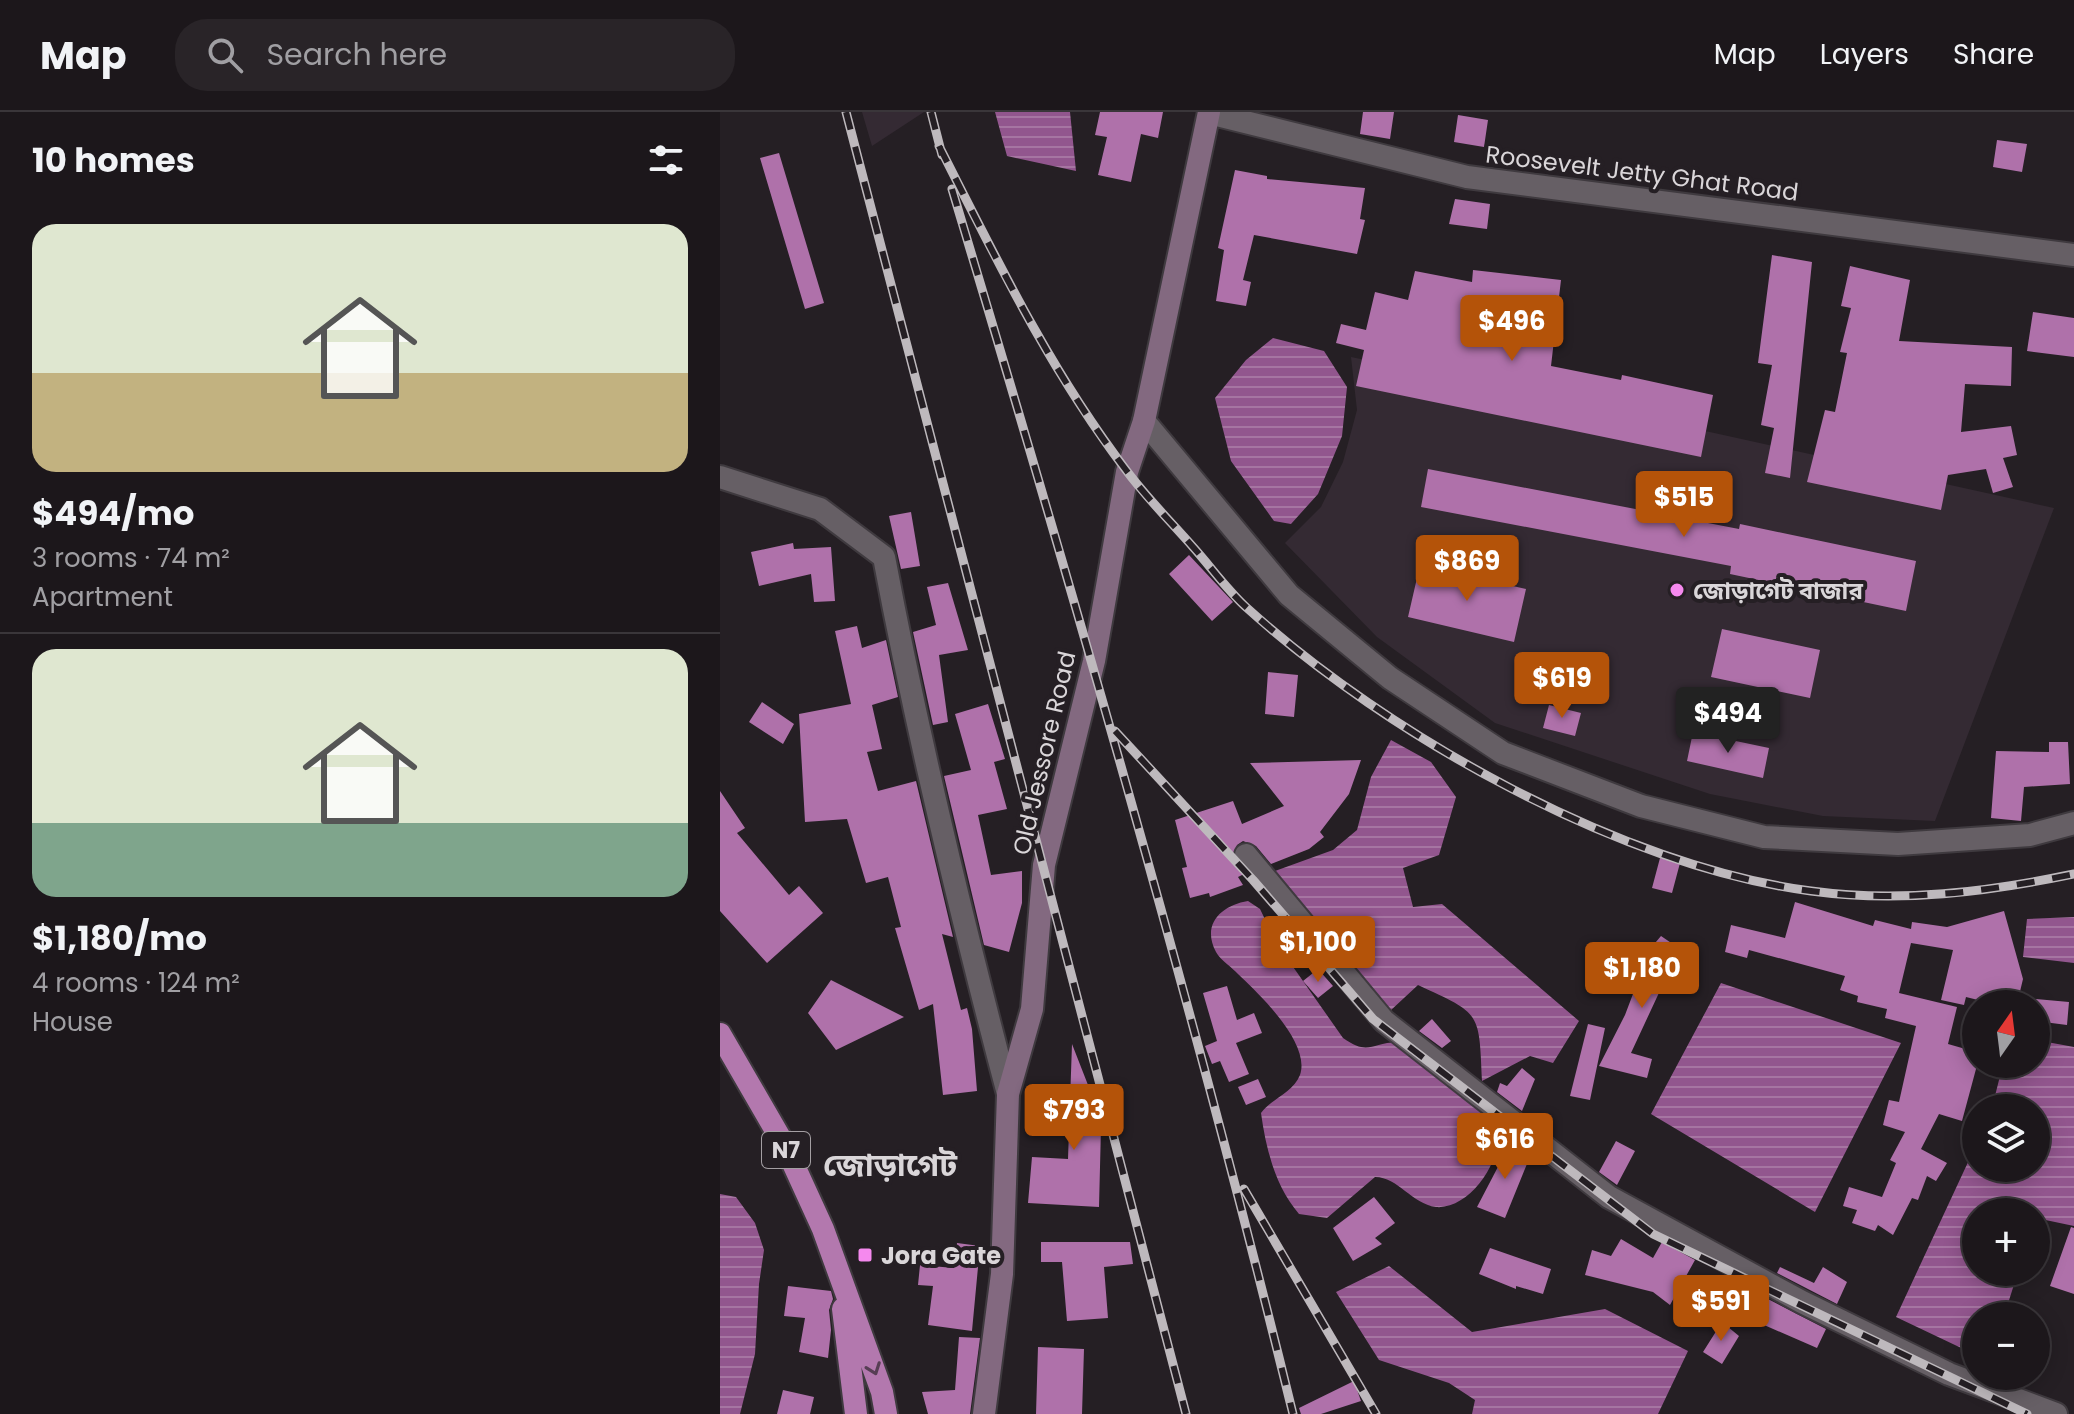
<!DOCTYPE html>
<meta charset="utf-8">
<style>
:root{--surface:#1c171b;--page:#292428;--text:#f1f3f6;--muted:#a09fa3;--line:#3a363a;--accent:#b45309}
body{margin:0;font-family:Poppins,"Noto Sans Bengali",sans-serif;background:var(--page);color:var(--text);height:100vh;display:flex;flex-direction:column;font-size:30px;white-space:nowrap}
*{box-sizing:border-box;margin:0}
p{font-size:26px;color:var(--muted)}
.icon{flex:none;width:44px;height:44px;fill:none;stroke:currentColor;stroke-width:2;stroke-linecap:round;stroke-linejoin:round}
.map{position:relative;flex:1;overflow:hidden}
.panel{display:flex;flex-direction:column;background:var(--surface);width:720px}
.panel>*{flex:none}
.needle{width:52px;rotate:14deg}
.tools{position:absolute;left:1242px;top:878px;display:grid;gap:16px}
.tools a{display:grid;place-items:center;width:88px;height:88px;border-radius:50%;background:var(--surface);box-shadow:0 4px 20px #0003,0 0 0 2px var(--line);font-size:40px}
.price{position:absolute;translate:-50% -68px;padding:0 18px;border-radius:8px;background:var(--accent);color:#fff;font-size:26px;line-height:52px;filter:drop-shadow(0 2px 4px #0008)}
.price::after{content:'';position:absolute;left:50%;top:48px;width:24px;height:18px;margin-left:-12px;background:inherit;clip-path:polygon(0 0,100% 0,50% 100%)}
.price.current{background:#222;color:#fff}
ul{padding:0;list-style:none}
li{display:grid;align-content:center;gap:16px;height:424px;padding:0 32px}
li+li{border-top:2px solid var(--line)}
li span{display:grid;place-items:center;height:248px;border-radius:24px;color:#555}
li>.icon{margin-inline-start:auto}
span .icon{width:144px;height:144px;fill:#fffc;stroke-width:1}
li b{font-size:34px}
h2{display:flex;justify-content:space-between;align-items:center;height:96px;padding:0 32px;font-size:34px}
header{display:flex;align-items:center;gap:48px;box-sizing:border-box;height:112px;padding:0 40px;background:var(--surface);border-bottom:2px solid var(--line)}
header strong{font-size:38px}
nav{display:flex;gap:44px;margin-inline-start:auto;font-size:28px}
.search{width:560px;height:72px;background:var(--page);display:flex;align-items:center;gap:20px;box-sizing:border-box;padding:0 28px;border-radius:32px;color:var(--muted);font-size:30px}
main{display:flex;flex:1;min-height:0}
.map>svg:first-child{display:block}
.built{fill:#342a33}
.water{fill:url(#water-rules)}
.building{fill:#af71aa}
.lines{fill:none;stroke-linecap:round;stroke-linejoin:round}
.minor-casing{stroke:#3f3a3f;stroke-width:26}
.tertiary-casing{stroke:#3f3a3f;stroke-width:26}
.secondary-casing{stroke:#3f3a3f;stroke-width:26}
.trunk-casing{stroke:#3f3a3f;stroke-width:26}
.minor{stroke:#665f65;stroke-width:22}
.tertiary{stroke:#665f65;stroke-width:22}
.secondary{stroke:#836980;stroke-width:22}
.trunk{stroke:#b378ae;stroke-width:22}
.rail-casing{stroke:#beb9bd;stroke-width:9}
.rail{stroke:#251f24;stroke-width:6;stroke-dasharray:18;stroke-linecap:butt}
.oneway{stroke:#573e54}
.poi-dot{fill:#f589ee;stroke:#251f24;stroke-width:3}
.labels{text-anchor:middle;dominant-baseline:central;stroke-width:8;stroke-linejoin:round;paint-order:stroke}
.shield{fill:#251f24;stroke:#a49fa3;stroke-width:2}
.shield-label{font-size:22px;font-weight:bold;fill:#dad6d9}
.street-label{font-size:24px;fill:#dad6d9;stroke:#251f24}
.poi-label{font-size:24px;font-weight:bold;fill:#dad6d9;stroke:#251f24;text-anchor:start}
.district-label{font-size:32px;font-weight:bold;fill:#dad6d9;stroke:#251f24}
</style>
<header>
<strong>Map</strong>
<div class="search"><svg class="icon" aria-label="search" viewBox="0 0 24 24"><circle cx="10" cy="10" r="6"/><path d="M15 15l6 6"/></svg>Search here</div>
<nav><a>Map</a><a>Layers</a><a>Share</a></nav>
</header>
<main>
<section class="panel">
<h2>10 homes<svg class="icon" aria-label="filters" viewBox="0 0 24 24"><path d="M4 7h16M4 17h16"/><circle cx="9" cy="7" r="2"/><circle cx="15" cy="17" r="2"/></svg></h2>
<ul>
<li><span style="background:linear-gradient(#dfe7d0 60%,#c2b280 0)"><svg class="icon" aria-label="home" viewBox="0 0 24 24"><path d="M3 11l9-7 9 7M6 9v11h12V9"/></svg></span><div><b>$494/mo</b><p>3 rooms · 74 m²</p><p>Apartment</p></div></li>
<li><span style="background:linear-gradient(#dfe7d0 70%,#7fa58c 0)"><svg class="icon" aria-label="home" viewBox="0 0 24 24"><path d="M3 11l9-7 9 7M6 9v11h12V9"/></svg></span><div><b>$1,180/mo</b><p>4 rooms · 124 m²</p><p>House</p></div></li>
</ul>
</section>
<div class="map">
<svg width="1354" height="1302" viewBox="0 0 1354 1302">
<defs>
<pattern id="water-rules" width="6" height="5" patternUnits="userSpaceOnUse" patternTransform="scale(2)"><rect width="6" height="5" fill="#92568e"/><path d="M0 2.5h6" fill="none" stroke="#a675a2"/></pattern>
</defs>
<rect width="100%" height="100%" fill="#251f24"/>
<path class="built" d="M 142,0 L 204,0 L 152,34 Z
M 631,245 L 949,311 L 1334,396 L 1215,709 L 1103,704 L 990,682 L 775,611 L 657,525 L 565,431 L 601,395 L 623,350 L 637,298 Z"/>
<path class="water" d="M 275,0 L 350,0 L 356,59 L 287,44 Z
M 553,226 L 604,239 L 627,275 L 622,324 L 598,382 L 571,412 L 554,409 L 511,349 L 495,286 L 526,248 Z
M 671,628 L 711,650 L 736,685 L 719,743 L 683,756 L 693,795 L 722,792 L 859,909 L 833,951 L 810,944 L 762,969 C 759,899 761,902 698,873 L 670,899 L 555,759 L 613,738 L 637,718 L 651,665 Z
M 528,789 L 540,797 L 557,832 L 623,926 C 649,944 650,931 678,930 L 767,1002 C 770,1007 776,1013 777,1019 C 783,1049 749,1098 716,1095 C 692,1092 678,1065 655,1065 L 607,1106 L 579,1102 C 555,1074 546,1037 541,1001 C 552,986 573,981 580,963 C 591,931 539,882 518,862 C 512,855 501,849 496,840 C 481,812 502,793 528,789 Z
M 1354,805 L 1354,851 L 1303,845 L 1307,807 Z
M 1001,871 L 1181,931 L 1095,1100 L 931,1002 Z
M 1316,928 L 1354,935 L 1354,1114 L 1316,1106 L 1316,1100 L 1256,1100 L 1256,1160 L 1298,1160 L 1284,1204 L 1256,1204 L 1256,1243 L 1176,1205 L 1256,1033 L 1256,1056 L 1316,1056 L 1316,996 L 1272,996 L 1283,952 L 1316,952 Z
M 0,1082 L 16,1085 L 35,1111 L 44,1138 L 39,1172 L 35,1242 L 20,1302 L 0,1302 Z
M 669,1154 L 752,1220 L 885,1197 L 968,1239 L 938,1302 L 752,1302 L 755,1288 L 729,1271 L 659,1248 L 616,1180 Z"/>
<path class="building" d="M 380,0 L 443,0 L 438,26 L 421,22 L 411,70 L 378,63 L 387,25 L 375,23 Z
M 643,0 L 674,0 L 670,27 L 640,22 Z
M 738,3 L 768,8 L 764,35 L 734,30 Z
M 1277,28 L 1307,32 L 1302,60 L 1273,55 Z
M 59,41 L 104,191 L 85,197 L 40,46 Z
M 515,58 L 547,64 L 547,67 L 645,76 L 640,107 L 645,108 L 637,142 L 534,123 L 523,168 L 531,170 L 526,194 L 496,189 L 504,138 L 498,136 Z
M 735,87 L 770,92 L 767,117 L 729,112 Z
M 1052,143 L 1092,150 L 1070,366 L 1045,361 L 1054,316 L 1041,313 L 1052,253 L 1038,251 Z
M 1130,154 L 1190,168 L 1179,229 L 1292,235 L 1291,274 L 1245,272 L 1241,320 L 1291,314 L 1297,343 L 1283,346 L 1293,375 L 1273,381 L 1266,357 L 1228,363 L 1221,398 L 1087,370 L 1105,298 L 1115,300 L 1127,241 L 1120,240 L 1131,196 L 1121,194 Z
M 753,158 L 841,168 L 831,254 L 901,268 L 902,263 L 993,283 L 981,345 L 636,274 L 644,238 L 616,231 L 621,212 L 646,218 L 655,180 L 688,188 L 695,159 L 752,170 Z
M 1313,200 L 1354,206 L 1354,245 L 1307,239 Z
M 708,357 L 1019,417 L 1020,412 L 1196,449 L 1186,499 L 1010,462 L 1011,454 L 701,395 Z
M 191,400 L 200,454 L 181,457 L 169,404 Z
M 73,431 L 74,437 L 111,435 L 115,489 L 94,490 L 91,462 L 39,474 L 31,440 Z
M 469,443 L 513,490 L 492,509 L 449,462 Z
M 700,453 L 806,477 L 794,530 L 688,505 Z
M 228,471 L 248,538 L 219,543 L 228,610 L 213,613 L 193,520 L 216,513 L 207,475 Z
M 137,514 L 142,536 L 166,528 L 178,585 L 152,593 L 162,637 L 147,640 L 158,679 L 196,669 L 233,825 L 222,822 L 241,898 L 247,896 L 252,917 L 257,979 L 223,983 L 213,892 L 199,898 L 175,816 L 181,815 L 168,765 L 146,771 L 127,707 L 85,710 L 79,602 L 131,592 L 115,519 Z
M 1002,517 L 1100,538 L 1090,586 L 991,565 Z
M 548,560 L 578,563 L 574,605 L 545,602 Z
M 42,590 L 74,612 L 63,632 L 29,610 Z
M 268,592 L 285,647 L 274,650 L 287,697 L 258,703 L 271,763 L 302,759 L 302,791 L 289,840 L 264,833 L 224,664 L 251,658 L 235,602 Z
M 829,593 L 861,601 L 855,624 L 823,616 Z
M 973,620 L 1049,636 L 1043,666 L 967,649 Z
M 1329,630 L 1348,630 L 1350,672 L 1304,675 L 1301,709 L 1271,706 L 1276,639 L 1329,640 Z
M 641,648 L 629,682 L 600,720 L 604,725 L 589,737 L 551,752 L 536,734 L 523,729 L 517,733 L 512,745 L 524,762 L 518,765 L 523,773 L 490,785 L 489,781 L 470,786 L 462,756 L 467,755 L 455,708 L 513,689 L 522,712 L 564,694 L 530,651 Z
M 0,679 L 25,716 L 17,721 L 69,783 L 79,774 L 103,801 L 47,851 L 0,799 Z
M 940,746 L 960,751 L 952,781 L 932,776 Z
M 1075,790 L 1153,814 L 1155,808 L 1191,817 L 1192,810 L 1227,815 L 1284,799 L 1303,867 L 1297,892 L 1274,892 L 1246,885 L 1244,893 L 1221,888 L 1233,838 L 1191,831 L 1179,881 L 1237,895 L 1228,932 L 1256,940 L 1256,957 L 1242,1009 L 1219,1002 L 1201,1037 L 1227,1051 L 1216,1069 L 1207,1064 L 1198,1088 L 1192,1086 L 1173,1123 L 1158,1113 L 1155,1119 L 1132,1111 L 1137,1098 L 1123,1094 L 1129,1075 L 1162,1085 L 1176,1051 L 1170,1048 L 1185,1020 L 1163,1013 L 1169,988 L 1179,990 L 1196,914 L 1165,906 L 1167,897 L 1137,890 L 1138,884 L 1120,878 L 1125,864 L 1029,838 L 1027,846 L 1005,840 L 1011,813 L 1065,826 Z
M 569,817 L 583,834 L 569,846 L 555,830 Z
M 941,824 L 966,841 L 944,870 L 911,941 L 932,947 L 927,966 L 879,954 L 905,903 L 930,837 Z
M 598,857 L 613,874 L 598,886 L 583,869 Z
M 111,868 L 184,905 L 116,938 L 88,901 Z
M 507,874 L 517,908 L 534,901 L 542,921 L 516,931 L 529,962 L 509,970 L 500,949 L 492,952 L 485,934 L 497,929 L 483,881 Z
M 1316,887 L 1349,890 L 1347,913 L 1316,909 Z
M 712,907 L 731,929 L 722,936 L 699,919 Z
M 868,912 L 885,916 L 870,988 L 850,984 Z
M 352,932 L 368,973 L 382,975 L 379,1095 L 308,1091 L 312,1045 L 348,1047 Z
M 802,956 L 815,967 L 802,999 L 777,980 L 780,971 L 787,974 Z
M 538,967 L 546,985 L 526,993 L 518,975 Z
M 792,1028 L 811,1042 L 785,1106 L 757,1095 Z
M 896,1029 L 915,1039 L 897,1073 L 879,1060 Z
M 654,1085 L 675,1111 L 655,1126 L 662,1132 L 633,1149 L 613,1116 Z
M 1351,1115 L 1354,1116 L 1354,1182 L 1330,1174 Z
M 901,1127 L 933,1146 L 942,1130 L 975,1148 L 950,1193 L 933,1180 L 865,1163 L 872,1138 L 891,1144 Z
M 321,1130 L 410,1130 L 413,1152 L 384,1155 L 388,1206 L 347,1209 L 342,1150 L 321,1150 Z
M 237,1131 L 260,1134 L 252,1219 L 208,1213 L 213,1174 L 198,1173 L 200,1153 L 234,1156 Z
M 770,1136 L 831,1157 L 823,1182 L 796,1174 L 796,1177 L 759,1162 Z
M 1060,1155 L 1094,1171 L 1103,1155 L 1127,1170 L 1117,1192 L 1057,1161 Z
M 68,1174 L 111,1179 L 113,1187 L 109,1198 L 111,1218 L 108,1246 L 79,1240 L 85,1206 L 64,1204 Z
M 1046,1186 L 1106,1217 L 1097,1236 L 1035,1209 Z
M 1002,1210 L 1019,1224 L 1002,1252 L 983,1240 Z
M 239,1225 L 260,1226 L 250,1302 L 208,1302 L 202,1280 L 235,1278 Z
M 318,1235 L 364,1237 L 362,1302 L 316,1302 Z
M 634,1269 L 641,1289 L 601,1302 L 581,1302 L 579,1296 Z
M 63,1278 L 94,1285 L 90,1302 L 57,1302 Z"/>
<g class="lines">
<defs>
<path id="minor" d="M 0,365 L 100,397 L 164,445 C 198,626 241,804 288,982
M 526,743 L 664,909 L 889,1085 L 1082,1190 L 1229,1262 L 1336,1302"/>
<path id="tertiary" d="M 489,1 L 747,65 L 1354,143
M 424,309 L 569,483 L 670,566 L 783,641 L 921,694 L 1044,725 L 1178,732 L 1310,723 L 1354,711"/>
<path id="secondary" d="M 264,1302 L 282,1162 L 288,982 L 312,897 L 324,753 L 374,549 L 407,360 L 424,309 L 489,0"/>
<path id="trunk" d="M 0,922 L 66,1036 L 103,1117 L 162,1280 L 166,1302
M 123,1197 L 136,1302"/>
</defs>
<use href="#minor" class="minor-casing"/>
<use href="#tertiary" class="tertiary-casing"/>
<use href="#secondary" class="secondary-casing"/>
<use href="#trunk" class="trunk-casing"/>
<use href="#minor" class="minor"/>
<use href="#tertiary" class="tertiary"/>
<use href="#secondary" class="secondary"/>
<use href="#trunk" class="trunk"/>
<defs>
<path id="rail" d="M 126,0 L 466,1302
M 211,0 L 222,43
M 219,34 C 276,146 329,257 406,358 C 426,385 451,410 473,435 C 491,455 507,478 527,496 C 669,624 900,754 1091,779 C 1180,791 1267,780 1354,762
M 232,77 C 354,483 472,890 573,1302
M 395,619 L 533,768 L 653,907 L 933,1122 L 1307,1302
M 524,1077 L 656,1302"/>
</defs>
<use href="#rail" class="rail-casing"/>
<use href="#rail" class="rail"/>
</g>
<defs><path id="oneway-chevron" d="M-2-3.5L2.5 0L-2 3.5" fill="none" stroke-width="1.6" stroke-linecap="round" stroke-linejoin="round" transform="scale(2)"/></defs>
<use class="oneway" href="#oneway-chevron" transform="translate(154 1257) rotate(70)"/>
<g class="poi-dot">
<circle cx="957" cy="478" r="8"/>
<rect x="137" y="1135" width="16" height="16" rx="4"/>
</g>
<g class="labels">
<rect class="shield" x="42" y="1020" width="48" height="36" rx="6"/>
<g class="shield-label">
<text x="66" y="1038">N7</text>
</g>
<g class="street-label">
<text transform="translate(922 61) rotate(7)">Roosevelt Jetty Ghat Road</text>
<text transform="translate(324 641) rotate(-77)">Old Jessore Road</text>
</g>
<g class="poi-label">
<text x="973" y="478">জোড়াগেট বাজার</text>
<text x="161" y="1143">Jora Gate</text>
</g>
<g class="district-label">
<text x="170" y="1052">জোড়াগেট</text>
</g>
</g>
</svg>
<div class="tools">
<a><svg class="needle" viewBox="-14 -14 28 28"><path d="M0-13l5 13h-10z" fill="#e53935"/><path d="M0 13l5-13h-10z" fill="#a09fa3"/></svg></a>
<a><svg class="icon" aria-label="layers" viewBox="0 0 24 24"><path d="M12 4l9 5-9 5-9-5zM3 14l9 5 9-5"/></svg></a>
<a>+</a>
<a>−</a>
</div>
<b class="price" style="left:792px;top:251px">$496</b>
<b class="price" style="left:964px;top:427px">$515</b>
<b class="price" style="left:747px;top:491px">$869</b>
<b class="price" style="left:842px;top:608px">$619</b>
<b class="price current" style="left:1008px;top:643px">$494</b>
<b class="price" style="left:598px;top:872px">$1,100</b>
<b class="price" style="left:922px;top:898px">$1,180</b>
<b class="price" style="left:354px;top:1040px">$793</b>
<b class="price" style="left:785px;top:1069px">$616</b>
<b class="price" style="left:1001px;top:1231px">$591</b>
</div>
</main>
